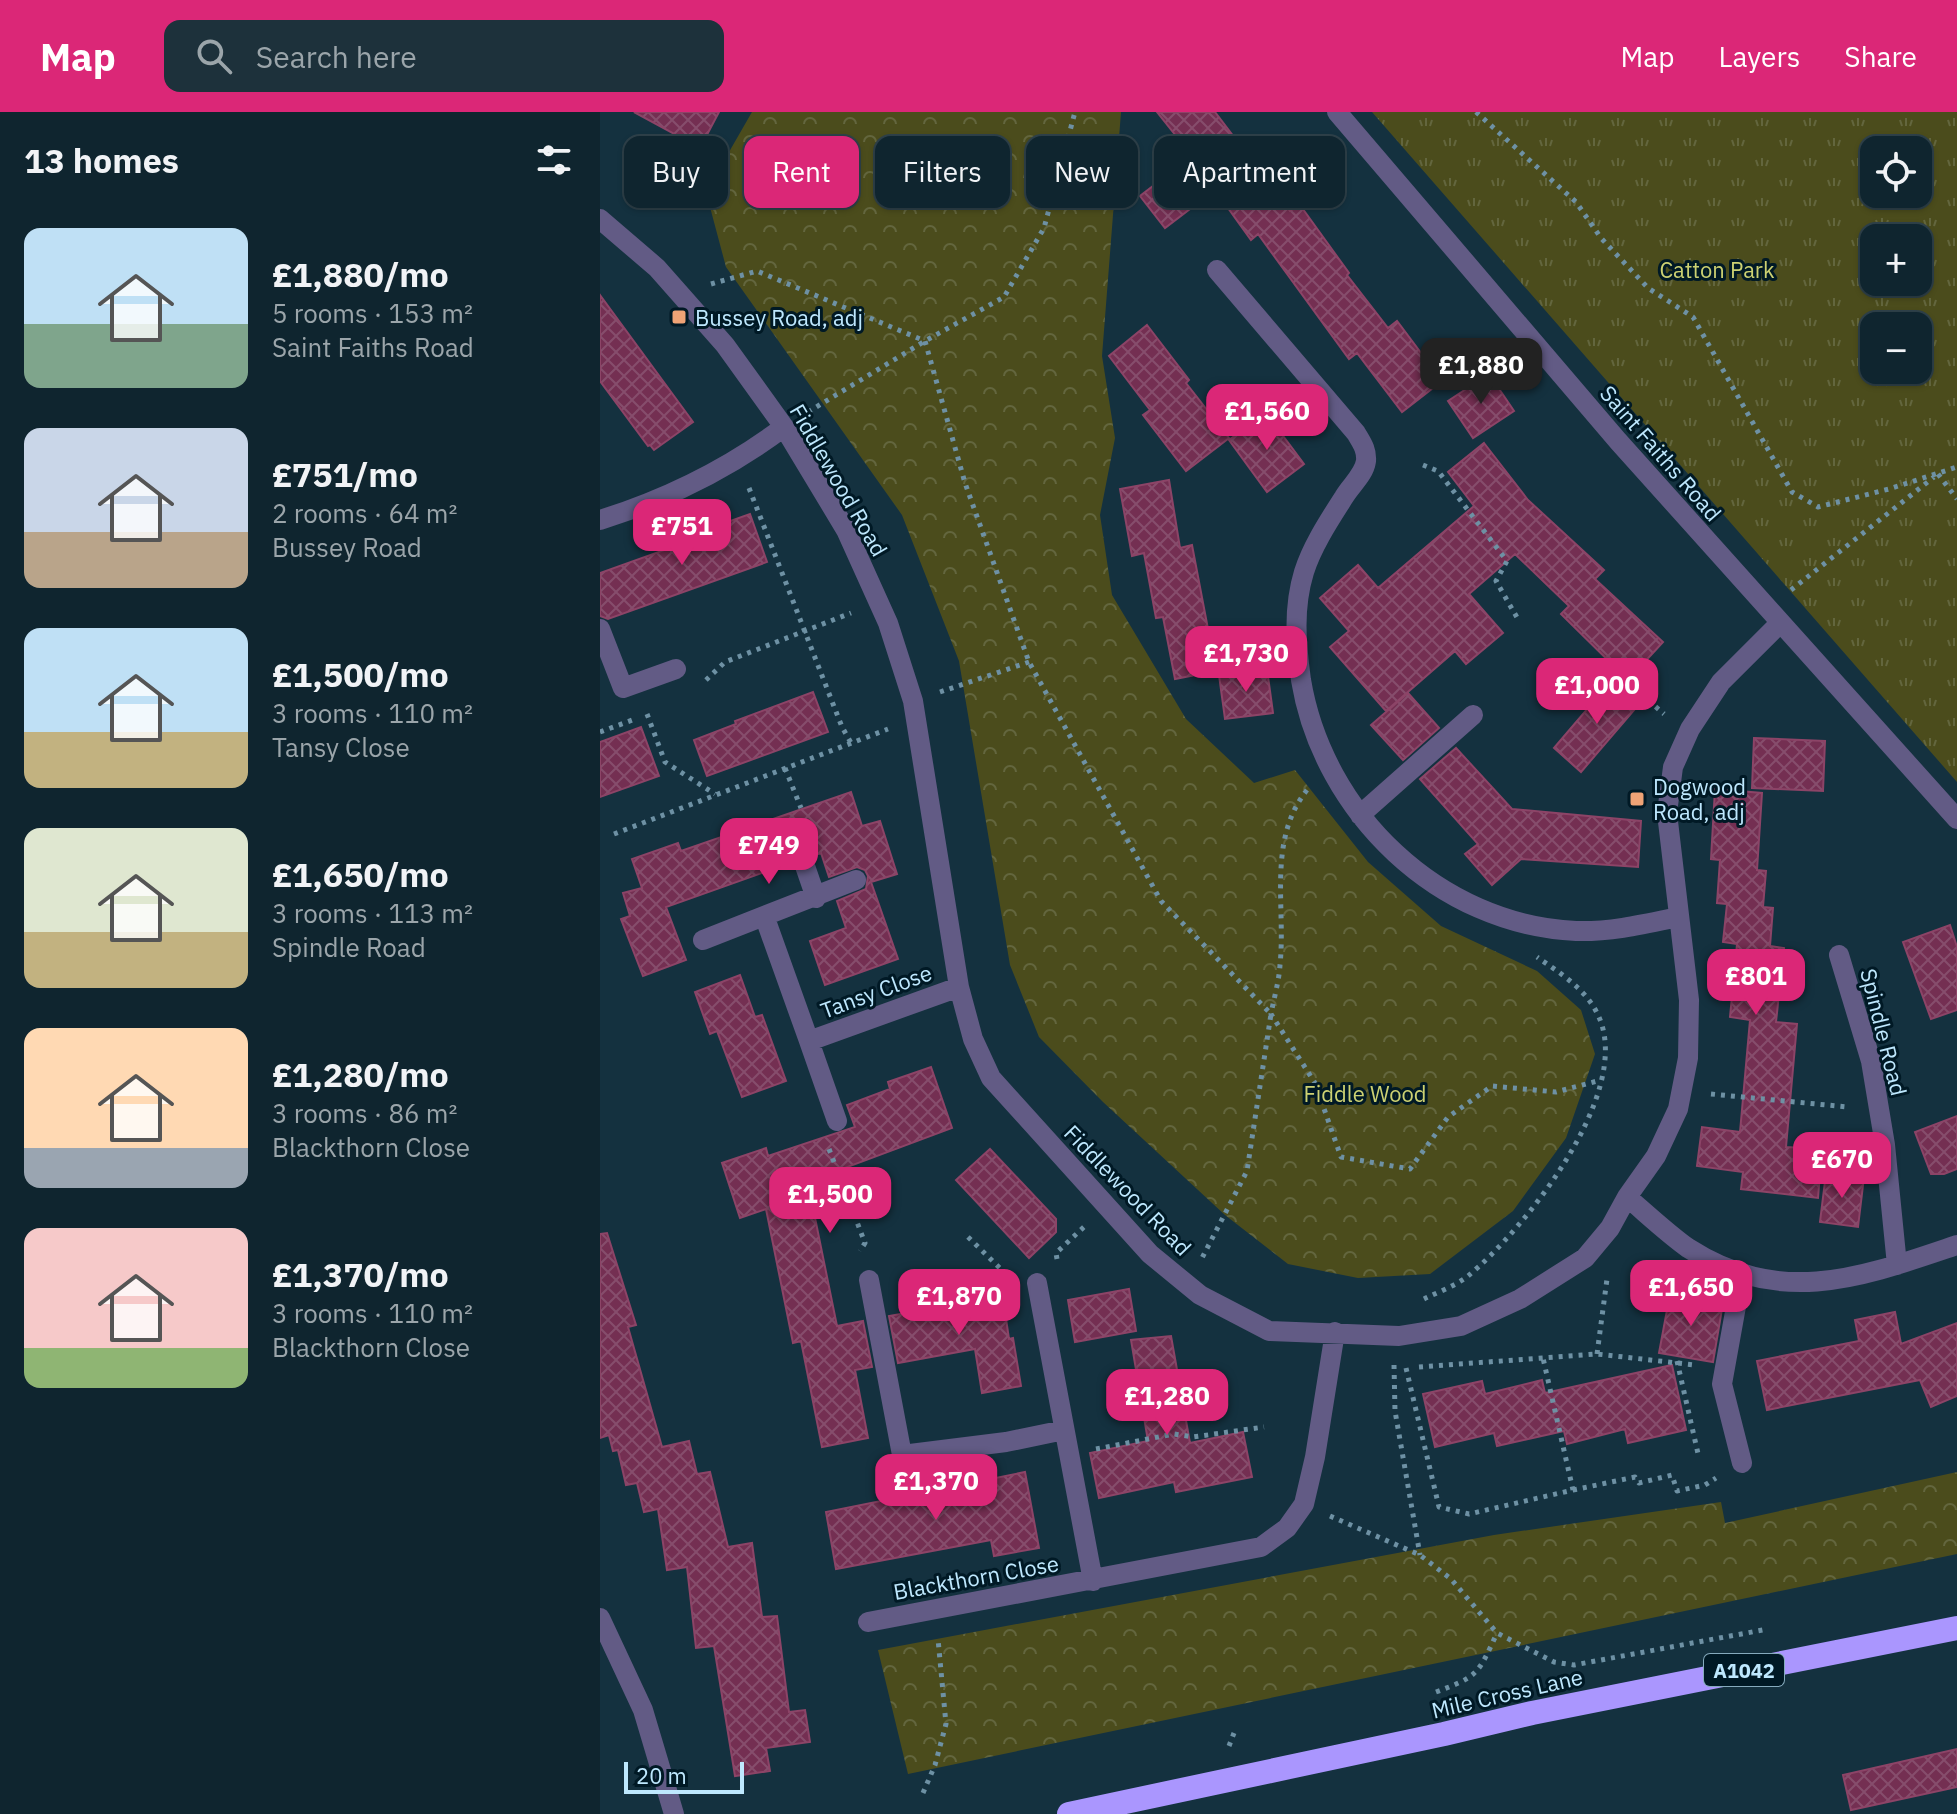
<!DOCTYPE html>
<meta charset="utf-8">
<style>
:root{--surface:#0f252f;--page:#1d313b;--text:#f1f3f6;--muted:#9ba5aa;--line:#2f424b;--accent:#db2777}
body{margin:0;font-family:"IBM Plex Sans",sans-serif;background:var(--page);color:var(--text);height:100vh;display:flex;flex-direction:column;font-size:30px;white-space:nowrap}
*{box-sizing:border-box;margin:0}
p{font-size:26px;color:var(--muted)}
.icon{flex:none;width:44px;height:44px;fill:none;stroke:currentColor;stroke-width:2;stroke-linecap:round;stroke-linejoin:round}
.map{position:relative;flex:1;overflow:hidden}
.panel{display:flex;flex-direction:column;background:var(--surface);width:600px}
.panel>*{flex:none}
.banner{position:absolute;left:24px;top:24px;width:760px;height:72px;display:flex;gap:16px}
.buttons{position:absolute;left:1260px;top:24px;display:grid;gap:16px}
.buttons a{display:grid;place-items:center;width:72px;height:72px;border-radius:16px;background:var(--surface);box-shadow:0 2px 6px #0004,0 0 0 2px var(--line);font-size:40px}
.scale{position:absolute;left:24px;bottom:20px;width:120px;box-sizing:border-box;padding-left:8px;border:4px solid #bee8fe;border-top:0;font-size:22px;line-height:28px;white-space:nowrap;color:#bee8fe;-webkit-text-stroke:6px #001925;paint-order:stroke}
.price{position:absolute;translate:-50% -68px;padding:0 18px;border-radius:16px;background:var(--accent);color:#fff;font-size:26px;line-height:52px;filter:drop-shadow(0 2px 4px #0008)}
.price::after{content:'';position:absolute;left:50%;top:48px;width:24px;height:18px;margin-left:-12px;background:inherit;clip-path:polygon(0 0,100% 0,50% 100%)}
.price.selected{background:#222;color:#fff}
ul{padding:0;list-style:none}
li{display:flex;align-items:center;gap:24px;height:200px;padding:0 24px}
li span{display:grid;place-items:center;flex:none;width:224px;height:160px;border-radius:16px;color:#555}
li>.icon{margin-inline-start:auto}
span .icon{width:96px;height:96px;fill:#fffc;stroke-width:1}
li b{font-size:34px}
h2{display:flex;justify-content:space-between;align-items:center;height:96px;padding:0 24px;font-size:34px}
.pill{padding:0 28px;border-radius:16px;background:var(--surface);box-shadow:0 2px 6px #0004,0 0 0 2px var(--line);font-size:28px;line-height:72px}
.pill.selected{background:var(--accent);color:#fff}
header{display:flex;align-items:center;gap:48px;box-sizing:border-box;height:112px;padding:0 40px;background:var(--accent);color:#fff}
header strong{font-size:38px}
nav{display:flex;gap:44px;margin-inline-start:auto;font-size:28px}
.search{width:560px;height:72px;background:var(--page);display:flex;align-items:center;gap:20px;box-sizing:border-box;padding:0 28px;border-radius:16px;color:var(--muted);font-size:30px}
main{display:flex;flex:1;min-height:0}
.map>svg:first-child{display:block}
.forest{fill:url(#forest-crowns)}
.park{fill:url(#park-tufts);fill-rule:evenodd}
.building{fill:url(#building-cross-hatch);stroke:#8c4467;stroke-width:2}
.lines{fill:none;stroke-linecap:round;stroke-linejoin:round}
.path{stroke:#6e91a4;stroke-width:5;stroke-dasharray:4 6;stroke-linecap:butt}
.minor{stroke:#625b85;stroke-width:20}
.highway{stroke:#aa96fe;stroke-width:24}
.poi-dot{fill:#efa376;stroke:#001925;stroke-width:3}
.labels{text-anchor:middle;dominant-baseline:central;stroke-width:6;stroke-linejoin:round;paint-order:stroke}
.shield{fill:#001925;stroke:#85aabd;stroke-width:2}
.shield-label{font-size:20px;font-weight:bold;fill:#bee8fe}
.park-label{font-size:22px;fill:#ccd172;stroke:#001925}
.poi-label{font-size:22px;fill:#bee8fe;stroke:#001925;text-anchor:start}
.street-label{font-size:22px;fill:#bee8fe;stroke:#001925}
</style>
<header>
<strong>Map</strong>
<div class="search"><svg class="icon" aria-label="search" viewBox="0 0 24 24"><circle cx="10" cy="10" r="6"/><path d="M15 15l6 6"/></svg>Search here</div>
<nav><a>Map</a><a>Layers</a><a>Share</a></nav>
</header>
<main>
<section class="panel">
<h2>13 homes<svg class="icon" aria-label="filters" viewBox="0 0 24 24"><path d="M4 7h16M4 17h16"/><circle cx="9" cy="7" r="2"/><circle cx="15" cy="17" r="2"/></svg></h2>
<ul>
<li><span style="background:linear-gradient(#bfe0f5 60%,#7fa58c 0)"><svg class="icon" aria-label="home" viewBox="0 0 24 24"><path d="M3 11l9-7 9 7M6 9v11h12V9"/></svg></span><div><b>£1,880/mo</b><p>5 rooms · 153 m²</p><p>Saint Faiths Road</p></div></li>
<li><span style="background:linear-gradient(#c9d6e8 65%,#b9a48a 0)"><svg class="icon" aria-label="home" viewBox="0 0 24 24"><path d="M3 11l9-7 9 7M6 9v11h12V9"/></svg></span><div><b>£751/mo</b><p>2 rooms · 64 m²</p><p>Bussey Road</p></div></li>
<li><span style="background:linear-gradient(#bfe0f5 65%,#c2b280 0)"><svg class="icon" aria-label="home" viewBox="0 0 24 24"><path d="M3 11l9-7 9 7M6 9v11h12V9"/></svg></span><div><b>£1,500/mo</b><p>3 rooms · 110 m²</p><p>Tansy Close</p></div></li>
<li><span style="background:linear-gradient(#dfe7d0 65%,#c2b280 0)"><svg class="icon" aria-label="home" viewBox="0 0 24 24"><path d="M3 11l9-7 9 7M6 9v11h12V9"/></svg></span><div><b>£1,650/mo</b><p>3 rooms · 113 m²</p><p>Spindle Road</p></div></li>
<li><span style="background:linear-gradient(#ffd9b3 75%,#9aa5b1 0)"><svg class="icon" aria-label="home" viewBox="0 0 24 24"><path d="M3 11l9-7 9 7M6 9v11h12V9"/></svg></span><div><b>£1,280/mo</b><p>3 rooms · 86 m²</p><p>Blackthorn Close</p></div></li>
<li><span style="background:linear-gradient(#f6c9c9 75%,#8fb573 0)"><svg class="icon" aria-label="home" viewBox="0 0 24 24"><path d="M3 11l9-7 9 7M6 9v11h12V9"/></svg></span><div><b>£1,370/mo</b><p>3 rooms · 110 m²</p><p>Blackthorn Close</p></div></li>
</ul>
</section>
<div class="map">
<svg width="1357" height="1702" viewBox="0 0 1357 1702">
<defs>
<pattern id="forest-crowns" width="20" height="18" patternUnits="userSpaceOnUse" patternTransform="scale(2)"><rect width="20" height="18" fill="#4b4c1c"/><path d="M2 6a3 3 0 1 1 6 0M12 15a3 3 0 1 1 6 0" fill="none" stroke="#63663e"/></pattern>
<pattern id="park-tufts" width="24" height="20" patternUnits="userSpaceOnUse" patternTransform="scale(2)"><rect width="24" height="20" fill="#4b4c1c"/><path d="M3 7l-1-3M5 7V3M7 7l1-3M15 17l-1-3M17 17v-4M19 17l1-3" fill="none" stroke="#63663e"/></pattern>
<pattern id="building-cross-hatch" width="8" height="8" patternUnits="userSpaceOnUse" patternTransform="scale(2)"><rect width="8" height="8" fill="#742f52"/><path d="M0 0l8 8M0 8l8-8" fill="none" stroke="#864d6c"/></pattern>
</defs>
<rect width="100%" height="100%" fill="#14313f"/>
<path class="forest" d="M 152,0 L 521,0 L 502,244 L 515,326 L 500,403 L 512,483 L 586,607 L 654,671 L 695,658 L 768,750 L 841,814 L 937,859 L 981,898 L 995,942 L 966,1026 L 913,1099 L 830,1162 L 758,1166 L 688,1152 L 625,1103 L 503,990 L 439,925 L 410,853 L 359,549 L 302,403 L 126,155 L 106,80 Z
M 1357,1360 L 1357,1442 L 308,1662 L 278,1538 L 894,1423 L 1121,1390 L 1125,1411 Z"/>
<path class="park" d="M 772,0 L 1357,0 L 1357,670 ZM 1274,38 L 1318,38 L 1318,82 L 1274,82 ZM 1274,126 L 1318,126 L 1318,170 L 1274,170 ZM 1274,214 L 1318,214 L 1318,258 L 1274,258 Z"/>
<path class="building" d="M 34,0 L 119,0 L 100,36 Z
M 557,0 L 615,0 L 690,99 L 700,93 L 749,161 L 747,163 L 788,216 L 797,209 L 842,269 L 802,300 L 757,241 L 749,247 L 658,122 L 651,128 L 615,78 L 565,116 L 540,84 L 592,44 Z
M 0,183 L 93,310 L 54,338 L 50,333 L 48,334 L 0,269 Z
M 547,213 L 589,268 L 586,271 L 629,326 L 586,359 L 543,303 L 550,298 L 509,244 Z
M 889,262 L 914,299 L 873,326 L 848,289 Z
M 666,301 L 704,352 L 667,380 L 629,328 Z
M 884,331 L 928,388 L 1004,458 L 995,467 L 1063,530 L 1028,568 L 961,502 L 969,494 L 915,442 L 869,482 L 903,521 L 866,552 L 855,539 L 786,599 L 730,535 L 749,519 L 720,486 L 758,453 L 778,476 L 874,394 L 848,360 Z
M 569,368 L 580,436 L 592,433 L 616,559 L 575,567 L 563,505 L 556,506 L 544,441 L 532,444 L 520,377 Z
M 150,402 L 167,450 L 8,507 L 0,504 L 0,461 L 84,431 L 82,426 Z
M 667,557 L 673,601 L 625,607 L 619,563 Z
M 1013,567 L 1040,591 L 981,660 L 954,636 Z
M 213,580 L 228,620 L 107,664 L 94,628 L 136,612 L 135,609 Z
M 808,581 L 839,616 L 803,648 L 771,613 Z
M 41,615 L 59,664 L 0,685 L 0,630 Z
M 1154,626 L 1225,629 L 1223,679 L 1152,676 Z
M 856,636 L 912,697 L 1041,709 L 1038,755 L 921,747 L 892,773 L 865,742 L 878,732 L 820,667 Z
M 1115,677 L 1162,681 L 1157,758 L 1166,759 L 1163,795 L 1173,796 L 1170,834 L 1184,836 L 1176,910 L 1197,912 L 1186,1035 L 1222,1037 L 1218,1086 L 1141,1077 L 1143,1060 L 1097,1054 L 1102,1015 L 1140,1020 L 1150,908 L 1130,905 L 1137,832 L 1123,830 L 1127,792 L 1117,791 L 1120,748 L 1111,747 Z
M 251,680 L 262,714 L 280,709 L 297,762 L 271,770 L 298,847 L 225,873 L 210,829 L 246,816 L 237,789 L 266,777 L 268,764 L 265,758 L 257,755 L 229,765 L 221,741 L 215,743 L 207,720 L 197,712 L 186,716 L 182,723 L 190,751 L 66,795 L 86,848 L 43,864 L 21,807 L 30,804 L 23,781 L 42,776 L 32,747 L 78,731 L 81,739 Z
M 1350,813 L 1357,835 L 1357,898 L 1331,907 L 1303,830 Z
M 140,863 L 155,905 L 162,903 L 186,969 L 142,985 L 117,919 L 110,922 L 95,880 Z
M 331,955 L 352,1016 L 223,1064 L 229,1085 L 212,1091 L 237,1214 L 263,1209 L 272,1255 L 255,1258 L 268,1326 L 222,1335 L 201,1229 L 193,1231 L 166,1097 L 140,1106 L 122,1051 L 166,1036 L 168,1044 L 255,1015 L 247,993 L 290,977 L 288,970 Z
M 1357,1004 L 1357,1057 L 1344,1062 L 1331,1062 L 1315,1020 Z
M 390,1037 L 456,1107 L 456,1120 L 429,1146 L 356,1068 Z
M 1226,1061 L 1264,1065 L 1258,1115 L 1220,1110 Z
M 7,1121 L 36,1213 L 28,1215 L 62,1335 L 89,1329 L 97,1362 L 110,1360 L 128,1435 L 152,1431 L 162,1505 L 177,1504 L 189,1600 L 205,1598 L 210,1630 L 166,1636 L 170,1659 L 135,1664 L 114,1534 L 96,1536 L 87,1455 L 67,1458 L 58,1397 L 44,1400 L 37,1371 L 26,1373 L 18,1338 L 13,1339 L 9,1323 L 0,1326 L 0,1122 Z
M 398,1174 L 364,1206 L 405,1200 L 409,1227 L 413,1226 L 421,1274 L 382,1281 L 375,1237 L 298,1251 L 289,1204 L 323,1198 L 321,1188 Z
M 529,1177 L 536,1219 L 475,1230 L 468,1188 Z
M 1070,1182 L 1123,1191 L 1113,1250 L 1059,1241 Z
M 1295,1200 L 1301,1232 L 1357,1211 L 1357,1284 L 1331,1295 L 1320,1268 L 1167,1298 L 1157,1249 L 1259,1229 L 1255,1208 Z
M 571,1224 L 590,1331 L 643,1320 L 652,1365 L 576,1380 L 574,1370 L 499,1386 L 490,1341 L 548,1329 L 531,1228 Z
M 1072,1253 L 1086,1318 L 1028,1331 L 1025,1317 L 967,1332 L 964,1319 L 897,1334 L 894,1321 L 835,1335 L 823,1282 L 882,1269 L 885,1282 L 942,1268 L 945,1281 Z
M 425,1360 L 439,1436 L 394,1444 L 391,1428 L 236,1457 L 226,1400 Z
M 1357,1637 L 1357,1675 L 1251,1698 L 1243,1663 Z"/>
<g class="lines">
<path class="path" d="M 876,0 L 976,90 L 1001,126 L 1048,176 L 1093,205 L 1192,380 L 1218,395 L 1289,377 L 1357,355
M 111,172 L 157,159 L 325,229 L 365,371 L 429,550 L 561,789 L 671,902 L 647,1059 L 601,1148
M 208,300 L 325,229 L 404,185 L 444,116 L 475,0
M 823,353 L 838,359 L 907,449 L 896,469 L 919,509
M 1338,362 L 1357,387
M 149,376 L 242,615 L 251,631
M 1191,478 L 1334,365
M 973,557 L 1004,550 L 1064,602
M 106,568 L 125,550 L 251,501
M 340,580 L 429,550
M 47,602 L 65,650 L 115,682
M 0,620 L 35,607
M 185,656 L 201,696
M 707,678 C 667,728 686,795 680,853 C 679,869 674,886 671,902 L 715,971 L 741,1045 L 810,1057 L 848,1005 L 892,974 L 956,980 L 1001,968
M 14,722 L 288,617
M 1111,982 L 1248,995
M 229,1037 L 265,1131 L 260,1139
M 368,1125 L 409,1165
M 457,1147 L 456,1141 L 485,1114
M 824,1187 C 838,1180 855,1174 868,1164 C 924,1118 1035,980 998,903 C 986,877 960,861 937,845
M 997,1242 L 1007,1167
M 1077,1249 L 1099,1346
M 794,1253 L 795,1299 L 820,1443
M 819,1255 L 997,1242 L 1095,1253
M 806,1256 L 839,1395 L 869,1402 L 973,1378 L 943,1246
M 496,1337 L 574,1322 L 593,1325 L 664,1315
M 973,1378 L 1035,1365 L 1039,1371 L 1072,1363 L 1077,1379 L 1105,1373 L 1116,1366
M 730,1404 L 820,1443 L 851,1467 L 897,1521 L 954,1550 L 974,1553 L 1168,1517
M 836,1580 C 879,1564 878,1562 897,1521
M 629,1634 L 634,1621
M 323,1681 L 335,1653 L 346,1612 L 338,1527"/>
<path class="minor" d="M 737,0 L 1018,329 L 1357,707
M 0,107 L 57,156 L 125,233 L 184,315 L 246,418 L 288,511 L 313,589 L 359,875 L 373,927 L 391,966 L 550,1142 L 600,1183 L 669,1219 L 799,1224 L 861,1214 L 920,1187 L 985,1146 L 1010,1116 L 1027,1085 L 1056,1044 L 1078,997 L 1088,946 L 1089,888 L 1067,701 L 1073,655 L 1090,617 L 1121,570 L 1179,512
M 617,158 L 756,321 C 761,330 767,337 766,349 C 764,363 751,373 744,385 C 730,407 712,434 704,460 C 693,496 696,531 701,568 C 723,701 839,813 976,819 C 1011,820 1045,812 1079,805
M 0,408 C 67,387 128,357 184,315
M 0,517 L 23,576 L 76,557
M 760,703 L 873,603
M 195,725 L 216,786
M 165,806 L 209,929 L 359,875
M 103,828 L 256,768
M 1239,843 L 1271,949 L 1285,1033 L 1297,1153
M 209,929 L 237,1009
M 1027,1085 C 1047,1102 1067,1121 1088,1136 C 1181,1196 1262,1165 1357,1133
M 269,1168 L 302,1343 L 406,1330 L 464,1318
M 437,1171 L 493,1469
M 1142,1351 L 1122,1272 L 1142,1161
M 0,1506 L 43,1598 L 74,1702
M 268,1510 L 661,1435 L 687,1416 L 704,1392 L 715,1345 L 735,1220"/>
<path class="highway" d="M 469,1702 L 844,1622 L 932,1601 L 1357,1516"/>
</g>
<g class="poi-dot">
<rect x="71" y="197" width="16" height="16" rx="4"/>
<rect x="1029" y="679" width="16" height="16" rx="4"/>
</g>
<g class="labels">
<rect class="shield" x="1104" y="1542" width="80" height="32" rx="6"/>
<g class="shield-label">
<text x="1144" y="1558">A1042</text>
</g>
<g class="park-label">
<text x="1117" y="157">Catton Park</text>
<text x="765" y="981">Fiddle Wood</text>
</g>
<g class="poi-label">
<text x="95" y="205">Bussey Road, adj</text>
<text x="1053" y="674">Dogwood<tspan x="1053" dy="25">Road, adj</tspan></text>
</g>
<g class="street-label">
<text transform="translate(1061 341) rotate(49)">Saint Faiths Road</text>
<text transform="translate(239 368) rotate(60)">Fiddlewood Road</text>
<text transform="translate(276 879) rotate(-20)">Tansy Close</text>
<text transform="translate(1284 920) rotate(76)">Spindle Road</text>
<text transform="translate(528 1078) rotate(46)">Fiddlewood Road</text>
<text transform="translate(376 1465) rotate(-10)">Blackthorn Close</text>
<text transform="translate(907 1581) rotate(-13)">Mile Cross Lane</text>
</g>
</g>
</svg>
<div class="buttons">
<a><svg class="icon" aria-label="locate" viewBox="0 0 24 24"><circle cx="12" cy="12" r="6"/><path d="M12 2v4M12 18v4M2 12h4M18 12h4"/></svg></a>
<a>+</a>
<a>−</a>
</div>
<div class="scale">20 m</div>
<b class="price selected" style="left:881px;top:294px">£1,880</b>
<b class="price" style="left:667px;top:340px">£1,560</b>
<b class="price" style="left:82px;top:455px">£751</b>
<b class="price" style="left:646px;top:582px">£1,730</b>
<b class="price" style="left:997px;top:614px">£1,000</b>
<b class="price" style="left:169px;top:774px">£749</b>
<b class="price" style="left:1156px;top:905px">£801</b>
<b class="price" style="left:1242px;top:1088px">£670</b>
<b class="price" style="left:230px;top:1123px">£1,500</b>
<b class="price" style="left:1091px;top:1216px">£1,650</b>
<b class="price" style="left:359px;top:1225px">£1,870</b>
<b class="price" style="left:567px;top:1325px">£1,280</b>
<b class="price" style="left:336px;top:1410px">£1,370</b>
<div class="banner">
<a class="pill">Buy</a>
<a class="pill selected">Rent</a>
<a class="pill">Filters</a>
<a class="pill">New</a>
<a class="pill">Apartment</a>
</div>
</div>
</main>
